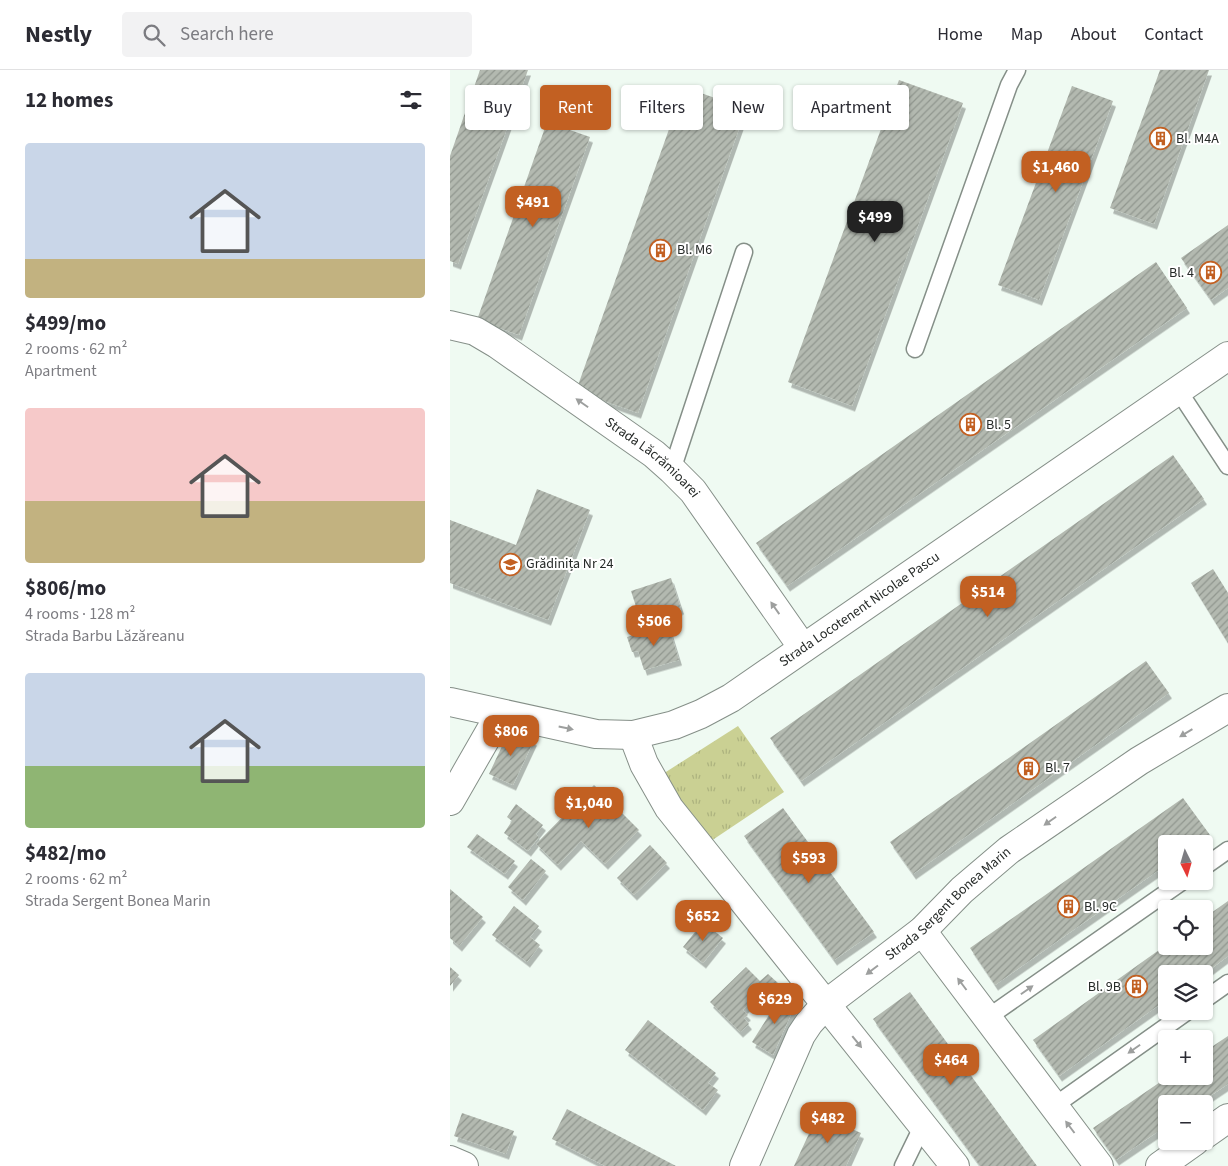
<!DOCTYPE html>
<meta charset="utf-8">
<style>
:root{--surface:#fff;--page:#f2f2f3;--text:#2b2b33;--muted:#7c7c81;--line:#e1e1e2;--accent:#c26022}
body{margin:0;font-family:"Source Sans 3",sans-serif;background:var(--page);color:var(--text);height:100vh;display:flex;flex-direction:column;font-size:19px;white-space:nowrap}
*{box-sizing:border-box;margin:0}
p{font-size:16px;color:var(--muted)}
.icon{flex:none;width:28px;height:28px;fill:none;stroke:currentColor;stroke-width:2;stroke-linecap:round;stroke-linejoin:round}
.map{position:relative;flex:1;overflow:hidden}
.side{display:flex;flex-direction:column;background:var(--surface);width:450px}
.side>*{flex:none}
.top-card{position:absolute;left:15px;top:15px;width:475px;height:45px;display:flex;gap:10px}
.needle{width:32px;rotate:175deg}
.tools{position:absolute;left:708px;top:765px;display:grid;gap:10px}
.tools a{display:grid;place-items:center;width:55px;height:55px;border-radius:5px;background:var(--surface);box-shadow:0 1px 4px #0004;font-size:25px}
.price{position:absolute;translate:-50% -42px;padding:0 11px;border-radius:10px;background:var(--accent);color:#fff;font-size:16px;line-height:32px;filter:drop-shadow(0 1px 2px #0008)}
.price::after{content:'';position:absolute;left:50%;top:30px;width:15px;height:11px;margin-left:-8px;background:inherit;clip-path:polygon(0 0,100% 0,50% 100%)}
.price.current{background:#222;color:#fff}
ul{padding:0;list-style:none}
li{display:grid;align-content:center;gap:10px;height:265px;padding:0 25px}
li span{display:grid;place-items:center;height:155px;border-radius:5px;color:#555}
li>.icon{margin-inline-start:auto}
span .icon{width:90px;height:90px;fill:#fffc;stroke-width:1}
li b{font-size:21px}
h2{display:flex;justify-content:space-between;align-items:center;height:60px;padding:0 25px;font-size:21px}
.tag{padding:0 18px;border-radius:5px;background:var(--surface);box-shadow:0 1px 4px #0004;font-size:18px;line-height:45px}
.tag.current{background:var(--accent);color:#fff}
header{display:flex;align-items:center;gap:30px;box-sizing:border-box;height:70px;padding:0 25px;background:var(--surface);border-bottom:1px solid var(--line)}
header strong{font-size:24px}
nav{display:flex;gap:28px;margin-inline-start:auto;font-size:18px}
.search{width:350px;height:45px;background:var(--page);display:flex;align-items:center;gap:12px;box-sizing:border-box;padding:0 18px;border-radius:5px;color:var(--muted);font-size:19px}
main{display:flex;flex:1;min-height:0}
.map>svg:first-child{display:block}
.grass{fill:url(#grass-tufts)}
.building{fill:url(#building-hatch);filter:url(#shadow)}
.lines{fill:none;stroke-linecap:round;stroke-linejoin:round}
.service-casing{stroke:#858f88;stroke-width:19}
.minor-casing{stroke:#858f88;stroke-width:30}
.service{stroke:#fff;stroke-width:16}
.minor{stroke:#fff;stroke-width:28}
.oneway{fill:#9d9f9e}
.labels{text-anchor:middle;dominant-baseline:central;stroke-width:4;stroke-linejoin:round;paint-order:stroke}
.poi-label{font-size:14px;fill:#262a28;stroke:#fff;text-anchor:start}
.street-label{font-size:14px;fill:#262a28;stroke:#fff}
</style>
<header>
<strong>Nestly</strong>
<div class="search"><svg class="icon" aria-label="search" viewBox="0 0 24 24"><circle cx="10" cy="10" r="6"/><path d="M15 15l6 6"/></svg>Search here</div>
<nav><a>Home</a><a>Map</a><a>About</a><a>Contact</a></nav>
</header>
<main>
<section class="side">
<h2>12 homes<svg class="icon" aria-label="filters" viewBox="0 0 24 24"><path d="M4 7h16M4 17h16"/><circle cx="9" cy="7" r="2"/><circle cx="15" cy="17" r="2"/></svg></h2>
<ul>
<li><span style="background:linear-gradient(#c9d6e8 75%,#c2b280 0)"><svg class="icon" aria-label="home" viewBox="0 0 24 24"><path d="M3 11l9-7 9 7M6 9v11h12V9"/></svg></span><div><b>$499/mo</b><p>2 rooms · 62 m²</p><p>Apartment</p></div></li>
<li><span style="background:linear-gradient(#f6c9c9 60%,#c2b280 0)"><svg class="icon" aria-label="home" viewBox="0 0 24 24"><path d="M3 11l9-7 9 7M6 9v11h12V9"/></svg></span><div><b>$806/mo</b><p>4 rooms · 128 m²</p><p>Strada Barbu Lăzăreanu</p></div></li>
<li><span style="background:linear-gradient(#c9d6e8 60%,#8fb573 0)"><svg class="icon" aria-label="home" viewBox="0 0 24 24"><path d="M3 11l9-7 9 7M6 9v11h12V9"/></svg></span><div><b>$482/mo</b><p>2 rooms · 62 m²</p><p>Strada Sergent Bonea Marin</p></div></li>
</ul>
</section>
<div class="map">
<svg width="778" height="1096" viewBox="0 0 778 1096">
<defs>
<pattern id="grass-tufts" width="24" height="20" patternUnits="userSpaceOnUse" patternTransform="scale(1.25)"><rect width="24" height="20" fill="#cad093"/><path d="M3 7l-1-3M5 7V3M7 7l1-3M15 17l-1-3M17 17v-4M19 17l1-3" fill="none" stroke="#adb37f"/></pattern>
<pattern id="building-hatch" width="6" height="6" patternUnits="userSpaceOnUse" patternTransform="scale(1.25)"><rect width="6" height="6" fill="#b3b9b0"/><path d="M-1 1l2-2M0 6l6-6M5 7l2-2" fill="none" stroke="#91978f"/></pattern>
<filter id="shadow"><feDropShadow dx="3" dy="5.5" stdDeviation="0" flood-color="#0004"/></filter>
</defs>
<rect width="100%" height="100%" fill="#effaf2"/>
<path class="grass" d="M 288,656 L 334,722 L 258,773 L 208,707 Z"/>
<path class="building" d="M 30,0 L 78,0 L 8,194 L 0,191 L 0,86 Z
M 710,0 L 759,0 L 704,154 L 660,138 Z
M 449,10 L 513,33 L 402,336 L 338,312 Z
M 622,16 L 663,31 L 589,230 L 548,215 Z
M 234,17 L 296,39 L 188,343 L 126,321 Z
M 97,52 L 140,67 L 69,265 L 27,250 Z
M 778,155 L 778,218 L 761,230 L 731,188 Z
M 706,192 L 737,238 L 337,516 L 306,473 Z
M 723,385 L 754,429 L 351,711 L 320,668 Z
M 87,419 L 140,440 L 98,550 L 0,513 L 0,450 L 66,475 Z
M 763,499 L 778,523 L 778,573 L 741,513 Z
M 221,508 L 231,539 L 191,552 L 181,521 Z
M 218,554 L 229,590 L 194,600 L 188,581 L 182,582 L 177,567 Z
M 696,591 L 719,623 L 463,804 L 440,772 Z
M 60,659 L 84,670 L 63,715 L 39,704 Z
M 144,715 L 189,760 L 155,794 L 131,771 L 108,795 L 86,774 Z
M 733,728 L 760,765 L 747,774 L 716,774 L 716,795 L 545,915 L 520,878 Z
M 66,734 L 93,755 L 86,764 L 89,767 L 78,781 L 54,763 L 62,751 L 57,747 Z
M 333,738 L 424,862 L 384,890 L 294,766 Z
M 27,764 L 65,791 L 55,804 L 17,777 Z
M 200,775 L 217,793 L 184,825 L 167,808 Z
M 81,789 L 96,801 L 73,830 L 58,817 Z
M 0,819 L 33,847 L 9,876 L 0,868 Z
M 778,831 L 778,886 L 754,904 L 716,904 L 716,930 L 609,1006 L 583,970 L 716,875 L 716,876 L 754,876 L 754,848 Z
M 64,836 L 89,856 L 80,867 L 90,875 L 77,892 L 42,865 Z
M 253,852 L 273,868 L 253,893 L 233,877 Z
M 0,897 L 9,905 L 0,916 Z
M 296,897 L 310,911 L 318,904 L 328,913 L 316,925 L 312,921 L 293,940 L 298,945 L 294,948 L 299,954 L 290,962 L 260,932 Z
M 460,922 L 587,1096 L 530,1096 L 423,949 Z
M 333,923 L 346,933 L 323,985 L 302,972 Z
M 198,950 L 266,1003 L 258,1013 L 268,1020 L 253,1040 L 175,980 Z
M 778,966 L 778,1014 L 748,1034 L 716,1034 L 716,1056 L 666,1090 L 643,1058 L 719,1006 L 754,1006 L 754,982 Z
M 117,1039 L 226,1096 L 155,1096 L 102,1069 Z
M 12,1043 L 64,1061 L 56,1084 L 4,1066 Z
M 368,1044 L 411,1063 L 396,1096 L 344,1096 Z"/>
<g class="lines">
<defs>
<path id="service" d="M 465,279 L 559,15 L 567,0
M 728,320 L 778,396
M 222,400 L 294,182
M 754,797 L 778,780
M 754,930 L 778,913
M 537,948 L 733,811
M 604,1036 L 738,941
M 453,1096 L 473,1055"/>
<g id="minor">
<path id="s1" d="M 0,255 L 25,261 L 47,274 L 204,384 L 222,400 L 243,421 L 353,578"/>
<path id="s2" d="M 0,632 L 146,664 L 183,665 L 224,655 L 251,644 L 281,628 L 778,286"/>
<path d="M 183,665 L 194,694 L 219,738 L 505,1096"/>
<path d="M 0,731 L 50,644"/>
<path d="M 472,861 L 649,1096"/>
<path d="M 754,1065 L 778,1048"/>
<path d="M 0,1090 L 14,1096"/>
<path id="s3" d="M 294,1096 L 351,965 L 359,953 L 376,934 L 472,861 L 512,820 L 559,780 L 689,691 L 778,638"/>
<path d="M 710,1096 L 745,1071"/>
</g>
</defs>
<use href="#service" class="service-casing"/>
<use href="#minor" class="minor-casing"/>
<use href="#service" class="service"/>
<use href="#minor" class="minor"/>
</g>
<defs><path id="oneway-solid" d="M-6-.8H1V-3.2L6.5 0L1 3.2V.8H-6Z" transform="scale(1.25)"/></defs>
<g class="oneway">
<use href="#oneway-solid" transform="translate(132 333) rotate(-145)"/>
<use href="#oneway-solid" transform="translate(325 538) rotate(-125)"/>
<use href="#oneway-solid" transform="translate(116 658) rotate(12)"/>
<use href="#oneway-solid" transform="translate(736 663) rotate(149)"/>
<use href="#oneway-solid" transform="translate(600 751) rotate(145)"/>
<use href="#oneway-solid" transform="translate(422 900) rotate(143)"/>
<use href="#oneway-solid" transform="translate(512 914) rotate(-127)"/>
<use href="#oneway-solid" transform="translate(577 920) rotate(-35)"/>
<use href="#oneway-solid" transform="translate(407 972) rotate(51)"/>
<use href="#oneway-solid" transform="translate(684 979) rotate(145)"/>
<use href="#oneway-solid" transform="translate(620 1057) rotate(-127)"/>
</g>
<defs>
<symbol id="building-ring" viewBox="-11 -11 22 22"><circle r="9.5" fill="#fff" stroke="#c26022" stroke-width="1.5"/><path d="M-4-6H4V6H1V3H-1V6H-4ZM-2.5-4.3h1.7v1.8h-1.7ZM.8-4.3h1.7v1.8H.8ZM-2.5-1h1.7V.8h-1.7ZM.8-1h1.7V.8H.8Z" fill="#c26022"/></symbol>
<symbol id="school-ring" viewBox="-11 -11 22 22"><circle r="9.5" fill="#fff" stroke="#c26022" stroke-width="1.5"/><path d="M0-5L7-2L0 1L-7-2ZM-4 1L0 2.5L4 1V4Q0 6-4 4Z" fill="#c26022"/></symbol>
</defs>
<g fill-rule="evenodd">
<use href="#building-ring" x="698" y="56" width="25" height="25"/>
<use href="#building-ring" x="198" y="168" width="25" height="25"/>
<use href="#building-ring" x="748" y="190" width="25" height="25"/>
<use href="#building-ring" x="508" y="342" width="25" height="25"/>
<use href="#school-ring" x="48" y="482" width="25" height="25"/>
<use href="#building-ring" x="566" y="686" width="25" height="25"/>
<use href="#building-ring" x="606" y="824" width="25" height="25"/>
<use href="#building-ring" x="674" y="904" width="25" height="25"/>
</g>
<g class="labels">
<g class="poi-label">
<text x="726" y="69">Bl. M4A</text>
<text x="227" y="180">Bl. M6</text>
<text x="744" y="203" text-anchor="end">Bl. 4</text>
<text x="536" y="355">Bl. 5</text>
<text x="76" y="494">Grădinița Nr 24</text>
<text x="595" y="698">Bl. 7</text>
<text x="634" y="837">Bl. 9C</text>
<text x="671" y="917" text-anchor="end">Bl. 9B</text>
</g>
<g class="street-label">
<text stroke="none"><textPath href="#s1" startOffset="244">Strada Lăcrămioarei</textPath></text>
<text stroke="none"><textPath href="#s2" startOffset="448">Strada Locotenent Nicolae Pascu</textPath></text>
<text stroke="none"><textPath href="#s3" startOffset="341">Strada Sergent Bonea Marin</textPath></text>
</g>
</g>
</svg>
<div class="tools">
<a><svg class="needle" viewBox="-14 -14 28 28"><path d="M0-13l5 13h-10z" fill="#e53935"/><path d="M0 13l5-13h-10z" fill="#7c7c81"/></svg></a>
<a><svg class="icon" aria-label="locate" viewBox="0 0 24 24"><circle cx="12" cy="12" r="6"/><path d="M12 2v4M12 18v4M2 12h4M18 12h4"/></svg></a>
<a><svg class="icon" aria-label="layers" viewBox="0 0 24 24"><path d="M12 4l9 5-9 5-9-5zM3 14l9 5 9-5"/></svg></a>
<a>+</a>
<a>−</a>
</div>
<b class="price" style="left:606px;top:123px">$1,460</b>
<b class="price" style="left:83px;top:158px">$491</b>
<b class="price current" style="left:425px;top:173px">$499</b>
<b class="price" style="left:538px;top:548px">$514</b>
<b class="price" style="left:204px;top:577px">$506</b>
<b class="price" style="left:61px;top:687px">$806</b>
<b class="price" style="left:139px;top:759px">$1,040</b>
<b class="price" style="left:359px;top:814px">$593</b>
<b class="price" style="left:253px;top:872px">$652</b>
<b class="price" style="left:325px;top:955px">$629</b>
<b class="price" style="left:501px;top:1016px">$464</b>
<b class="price" style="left:378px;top:1074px">$482</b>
<div class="top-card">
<a class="tag">Buy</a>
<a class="tag current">Rent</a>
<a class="tag">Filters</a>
<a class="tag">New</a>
<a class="tag">Apartment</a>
</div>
</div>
</main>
